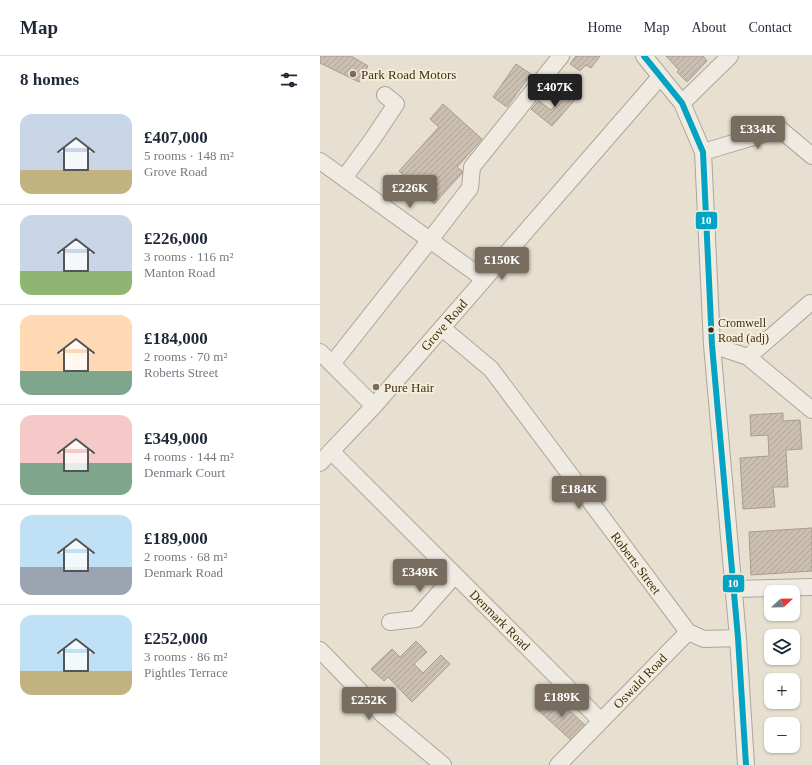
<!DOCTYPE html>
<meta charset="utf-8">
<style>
:root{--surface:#fff;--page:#f6f6f7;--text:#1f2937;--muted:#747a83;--line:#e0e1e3;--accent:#786c5e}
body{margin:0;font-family:Georgia,serif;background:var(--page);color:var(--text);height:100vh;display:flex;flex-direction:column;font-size:15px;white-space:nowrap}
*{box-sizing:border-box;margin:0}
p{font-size:13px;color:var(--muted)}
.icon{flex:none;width:22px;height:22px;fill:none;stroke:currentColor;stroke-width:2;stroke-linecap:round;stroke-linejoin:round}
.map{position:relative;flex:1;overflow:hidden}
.side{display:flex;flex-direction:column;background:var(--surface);width:320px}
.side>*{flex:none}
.needle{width:26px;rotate:68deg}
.tools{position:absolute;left:444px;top:529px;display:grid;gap:8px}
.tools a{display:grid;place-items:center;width:36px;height:36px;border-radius:8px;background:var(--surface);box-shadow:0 1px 3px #0004;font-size:20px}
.price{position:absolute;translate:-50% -34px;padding:0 9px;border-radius:4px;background:var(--accent);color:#fff;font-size:13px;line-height:26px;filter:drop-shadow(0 1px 2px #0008)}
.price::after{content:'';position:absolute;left:50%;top:24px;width:12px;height:9px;margin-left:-6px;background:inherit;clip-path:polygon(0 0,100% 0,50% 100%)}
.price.on{background:#222;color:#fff}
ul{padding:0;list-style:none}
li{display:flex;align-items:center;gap:12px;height:100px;padding:0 20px}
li+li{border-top:1px solid var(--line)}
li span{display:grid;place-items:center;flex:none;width:112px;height:80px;border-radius:12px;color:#555}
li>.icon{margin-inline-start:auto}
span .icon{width:48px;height:48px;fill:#fffc;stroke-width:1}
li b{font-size:17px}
h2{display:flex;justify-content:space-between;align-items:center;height:48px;padding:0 20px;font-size:17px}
header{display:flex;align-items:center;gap:24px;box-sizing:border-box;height:56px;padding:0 20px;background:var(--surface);border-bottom:1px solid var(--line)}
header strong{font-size:19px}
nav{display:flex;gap:22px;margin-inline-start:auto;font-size:14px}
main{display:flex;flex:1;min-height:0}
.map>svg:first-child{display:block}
.building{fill:url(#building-hatch);stroke:#a89c90}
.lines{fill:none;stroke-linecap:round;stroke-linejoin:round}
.minor-casing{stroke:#ada599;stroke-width:18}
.minor{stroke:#efebe3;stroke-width:16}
.bus-1-casing{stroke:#f7eed8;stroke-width:9}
.bus-1{stroke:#03a3c5;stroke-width:6}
.poi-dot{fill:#786c5e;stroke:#f7eed8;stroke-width:1.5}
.bus-dot{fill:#3d2e20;stroke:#f7eed8;stroke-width:1.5}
.labels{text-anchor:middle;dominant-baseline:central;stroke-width:3.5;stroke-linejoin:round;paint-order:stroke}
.bus-label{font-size:12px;fill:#3d2e20;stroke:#f7eed8;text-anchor:start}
.poi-label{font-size:13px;fill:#3d2e20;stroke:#f7eed8;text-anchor:start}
.street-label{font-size:13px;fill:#3d2e20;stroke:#f7eed8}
.line-badge{stroke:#f7eed8;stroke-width:1.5}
.badge-label{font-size:11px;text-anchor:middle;font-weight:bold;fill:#fff}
</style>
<header>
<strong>Map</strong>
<nav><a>Home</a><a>Map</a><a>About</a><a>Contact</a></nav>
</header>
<main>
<section class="side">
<h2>8 homes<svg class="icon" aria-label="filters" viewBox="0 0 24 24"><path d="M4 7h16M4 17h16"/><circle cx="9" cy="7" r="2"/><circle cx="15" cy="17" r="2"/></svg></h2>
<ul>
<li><span style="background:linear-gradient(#c9d6e8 70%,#c2b280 0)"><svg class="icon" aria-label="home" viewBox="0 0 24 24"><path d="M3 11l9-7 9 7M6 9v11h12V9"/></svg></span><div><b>£407,000</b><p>5 rooms · 148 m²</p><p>Grove Road</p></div></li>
<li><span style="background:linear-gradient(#c9d6e8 70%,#8fb573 0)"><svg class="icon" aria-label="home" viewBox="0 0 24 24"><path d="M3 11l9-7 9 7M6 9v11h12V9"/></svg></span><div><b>£226,000</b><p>3 rooms · 116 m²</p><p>Manton Road</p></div></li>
<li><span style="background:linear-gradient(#ffd9b3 70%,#7fa58c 0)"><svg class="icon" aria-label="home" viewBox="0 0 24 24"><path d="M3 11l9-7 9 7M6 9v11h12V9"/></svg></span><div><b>£184,000</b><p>2 rooms · 70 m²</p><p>Roberts Street</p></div></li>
<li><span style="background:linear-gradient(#f6c9c9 60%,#7fa58c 0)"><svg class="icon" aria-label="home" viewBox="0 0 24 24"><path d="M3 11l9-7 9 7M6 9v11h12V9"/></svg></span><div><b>£349,000</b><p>4 rooms · 144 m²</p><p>Denmark Court</p></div></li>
<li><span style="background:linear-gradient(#bfe0f5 65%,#9aa5b1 0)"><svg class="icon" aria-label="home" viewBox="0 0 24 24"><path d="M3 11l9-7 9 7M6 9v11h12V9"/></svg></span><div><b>£189,000</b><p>2 rooms · 68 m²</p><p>Denmark Road</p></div></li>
<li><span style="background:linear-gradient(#bfe0f5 70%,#c2b280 0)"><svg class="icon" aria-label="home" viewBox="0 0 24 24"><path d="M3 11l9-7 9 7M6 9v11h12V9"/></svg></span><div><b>£252,000</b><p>3 rooms · 86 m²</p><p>Pightles Terrace</p></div></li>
</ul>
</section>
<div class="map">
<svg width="492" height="709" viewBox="0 0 492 709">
<defs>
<pattern id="building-hatch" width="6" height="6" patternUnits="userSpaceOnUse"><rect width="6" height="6" fill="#cbbfb2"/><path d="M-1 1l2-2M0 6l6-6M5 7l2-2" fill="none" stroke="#afa499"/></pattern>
</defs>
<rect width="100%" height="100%" fill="#e7e0d1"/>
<path class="building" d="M 0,0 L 31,0 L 48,10 L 39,26 L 0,7 Z
M 256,0 L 280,0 L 271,12 L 266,9 L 260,15 L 250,8 Z
M 346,0 L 383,0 L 387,5 L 367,26 L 357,16 L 359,14 Z
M 196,8 L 211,18 L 187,51 L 173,41 Z
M 250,33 L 259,39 L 232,70 L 211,53 L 219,45 L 231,54 Z
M 123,48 L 162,83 L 137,111 L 143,116 L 114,148 L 79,115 L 119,71 L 110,63 Z
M 463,357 L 463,365 L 480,364 L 482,393 L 466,394 L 468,431 L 453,431 L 455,451 L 423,453 L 420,402 L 449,400 L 448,379 L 431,380 L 430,359 Z
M 492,472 L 492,515 L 431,519 L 429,476 Z
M 96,585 L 107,596 L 94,608 L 103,617 L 121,599 L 130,608 L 92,646 L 68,621 L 64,625 L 51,613 L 72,593 L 80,601 Z
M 232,638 L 266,670 L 252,685 L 218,654 Z"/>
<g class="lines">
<defs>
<path id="minor" d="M 324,0 L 362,47 L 383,96 L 392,289 L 418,582 L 426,709
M 362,47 L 410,0
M 383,96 L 460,73 L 492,100
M 0,105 L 164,223
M 24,122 L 52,84 L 76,48 L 65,39
M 122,272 L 171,313 L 368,576 L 384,583 L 418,582
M 392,289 L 428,301 L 492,354
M 0,296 L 54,350
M 428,301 L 490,247
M 12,308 L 110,184 L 150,132 L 152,111 L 241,0
M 11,395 L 281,665
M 0,407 L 54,350 L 340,21
M 414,533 L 492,531
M 70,566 L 96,563 L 135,519
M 0,594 L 62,658 L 123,709
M 238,709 L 368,576"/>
</defs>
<use href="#minor" class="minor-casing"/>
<use href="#minor" class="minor"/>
<defs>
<path id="bus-1" d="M 324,0 L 362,47 L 383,96 L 392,289 L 418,582 L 426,709"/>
</defs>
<use href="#bus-1" class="bus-1-casing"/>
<use href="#bus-1" class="bus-1"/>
</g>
<g class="poi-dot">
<circle cx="33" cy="18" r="4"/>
<circle cx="56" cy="331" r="4"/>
</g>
<circle class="bus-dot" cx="391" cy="274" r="3.5"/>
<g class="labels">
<g class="bus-label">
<text x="398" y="267">Cromwell<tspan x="398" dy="15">Road (adj)</tspan></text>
</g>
<g class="poi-label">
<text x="41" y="18">Park Road Motors</text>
<text x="64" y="331">Pure Hair</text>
</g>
<g class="street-label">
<text transform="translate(124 269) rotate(-49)">Grove Road</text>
<text transform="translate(316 507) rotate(53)">Roberts Street</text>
<text transform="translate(180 564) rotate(45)">Denmark Road</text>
<text transform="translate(320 625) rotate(-46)">Oswald Road</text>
</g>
</g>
<g class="line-badge">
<rect x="375" y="155" width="23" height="19" rx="4" fill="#03a3c5"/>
<rect x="402" y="518" width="23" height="19" rx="4" fill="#03a3c5"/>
</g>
<g class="badge-label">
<text x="386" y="168">10</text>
<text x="413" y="531">10</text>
</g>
</svg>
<div class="tools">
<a><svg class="needle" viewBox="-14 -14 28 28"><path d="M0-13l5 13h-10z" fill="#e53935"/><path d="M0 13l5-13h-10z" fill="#747a83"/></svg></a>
<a><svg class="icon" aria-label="layers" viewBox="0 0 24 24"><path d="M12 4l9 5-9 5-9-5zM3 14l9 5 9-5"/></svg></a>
<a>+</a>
<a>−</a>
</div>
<b class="price on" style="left:235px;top:52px">£407K</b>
<b class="price" style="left:438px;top:94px">£334K</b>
<b class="price" style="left:90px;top:153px">£226K</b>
<b class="price" style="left:182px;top:225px">£150K</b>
<b class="price" style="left:259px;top:454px">£184K</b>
<b class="price" style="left:100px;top:537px">£349K</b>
<b class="price" style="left:242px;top:662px">£189K</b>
<b class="price" style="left:49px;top:665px">£252K</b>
</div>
</main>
